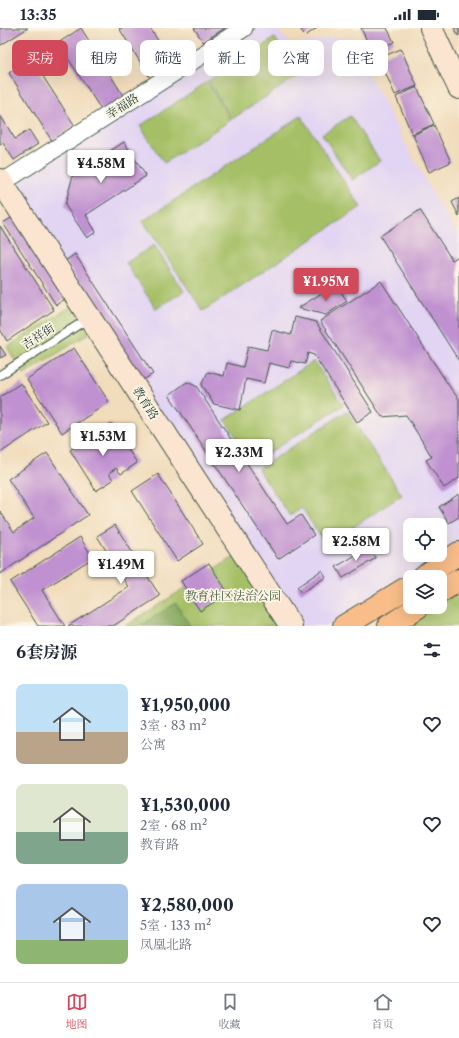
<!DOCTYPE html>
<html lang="zh">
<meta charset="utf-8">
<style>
:root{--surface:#fff;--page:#f6f6f7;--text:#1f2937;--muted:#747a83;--line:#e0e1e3;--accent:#d1495b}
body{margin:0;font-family:"Libre Caslon Text","Noto Serif SC",serif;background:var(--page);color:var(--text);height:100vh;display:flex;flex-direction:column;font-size:15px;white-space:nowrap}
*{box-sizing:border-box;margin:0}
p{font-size:13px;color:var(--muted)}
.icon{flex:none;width:22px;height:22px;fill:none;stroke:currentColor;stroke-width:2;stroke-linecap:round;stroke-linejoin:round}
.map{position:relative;height:598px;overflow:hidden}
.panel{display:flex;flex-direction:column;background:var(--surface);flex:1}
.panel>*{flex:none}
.guide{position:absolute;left:12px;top:12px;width:435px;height:36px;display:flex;gap:8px}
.fabs{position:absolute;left:403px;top:490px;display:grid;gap:8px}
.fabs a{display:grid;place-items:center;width:44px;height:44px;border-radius:8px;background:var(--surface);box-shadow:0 4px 16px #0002;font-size:20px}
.price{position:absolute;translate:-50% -34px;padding:0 9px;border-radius:4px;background:#fff;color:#222;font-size:13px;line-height:26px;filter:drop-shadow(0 1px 2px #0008)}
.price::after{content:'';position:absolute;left:50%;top:24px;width:12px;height:9px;margin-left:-6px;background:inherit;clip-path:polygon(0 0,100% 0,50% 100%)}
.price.current{background:var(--accent);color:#fff}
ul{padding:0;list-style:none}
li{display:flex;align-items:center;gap:12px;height:100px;padding:0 16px}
li span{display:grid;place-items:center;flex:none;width:112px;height:80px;border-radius:8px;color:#555}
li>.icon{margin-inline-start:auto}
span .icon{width:48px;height:48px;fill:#fffc;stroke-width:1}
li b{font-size:17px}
h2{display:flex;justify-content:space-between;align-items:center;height:48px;padding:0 16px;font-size:17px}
.chip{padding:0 14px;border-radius:8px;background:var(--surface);box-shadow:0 4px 16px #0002;font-size:14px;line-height:36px}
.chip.current{background:var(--accent);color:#fff}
.status{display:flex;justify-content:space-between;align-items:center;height:28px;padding:0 20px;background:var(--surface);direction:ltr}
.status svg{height:11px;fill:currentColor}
.dock{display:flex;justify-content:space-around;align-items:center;height:56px;border-top:1px solid var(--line);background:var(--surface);font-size:11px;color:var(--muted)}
.dock a{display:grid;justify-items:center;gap:2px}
.dock .current{color:var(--accent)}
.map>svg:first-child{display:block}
.built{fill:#e2d4f3;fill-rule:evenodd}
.green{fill:#a4bf65;stroke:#627e4c}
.forest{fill:#83a65a;stroke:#517247}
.building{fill:#c091d0}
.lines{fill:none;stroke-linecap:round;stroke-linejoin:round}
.lane-casing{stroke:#3e5548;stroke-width:10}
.street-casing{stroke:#3e5548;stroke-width:19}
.secondary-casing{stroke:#3e5548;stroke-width:24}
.primary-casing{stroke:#3e5548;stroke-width:24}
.lane{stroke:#fff;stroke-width:8}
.street{stroke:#fff;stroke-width:17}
.secondary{stroke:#fce5d0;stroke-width:22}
.primary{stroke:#f8bd89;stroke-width:22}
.labels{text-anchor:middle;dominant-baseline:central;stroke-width:3.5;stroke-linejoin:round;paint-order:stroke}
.street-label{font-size:12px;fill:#1f3d34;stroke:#fcf5e5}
.park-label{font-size:12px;fill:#405e40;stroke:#fcf5e5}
</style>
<div class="status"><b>13:35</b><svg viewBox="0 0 49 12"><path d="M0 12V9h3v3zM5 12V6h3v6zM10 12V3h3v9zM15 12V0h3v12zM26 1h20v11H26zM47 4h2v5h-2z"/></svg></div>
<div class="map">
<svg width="459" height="598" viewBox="0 0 459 598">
<rect width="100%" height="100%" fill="#fcf5e5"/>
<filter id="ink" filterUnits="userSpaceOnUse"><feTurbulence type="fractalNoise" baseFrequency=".025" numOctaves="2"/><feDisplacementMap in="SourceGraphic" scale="8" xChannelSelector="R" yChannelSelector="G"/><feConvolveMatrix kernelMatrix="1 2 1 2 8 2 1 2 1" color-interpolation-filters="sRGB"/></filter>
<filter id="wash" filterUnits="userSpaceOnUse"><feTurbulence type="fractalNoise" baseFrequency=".012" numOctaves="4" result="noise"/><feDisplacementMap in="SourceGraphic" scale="16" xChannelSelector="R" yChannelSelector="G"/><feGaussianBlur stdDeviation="0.9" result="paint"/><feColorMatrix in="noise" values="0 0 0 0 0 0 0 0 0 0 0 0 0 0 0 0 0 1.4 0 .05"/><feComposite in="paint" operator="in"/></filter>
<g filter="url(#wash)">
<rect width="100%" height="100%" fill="#f1dcbb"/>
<path class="built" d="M 247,0 L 275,0 L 292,17 L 341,8 L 370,49 L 436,172 L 459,208 L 459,523 L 337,598 L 294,598 L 4,155 ZM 410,497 L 440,497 L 440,527 L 410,527 Z"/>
<path class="green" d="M 275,10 L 299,47 L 232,91 L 208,53 Z
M 207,54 L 231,92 L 164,135 L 140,98 Z
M 301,88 L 361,179 L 203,283 L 143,193 Z
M 350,88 L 380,133 L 352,152 L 322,106 Z
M 154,217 L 184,263 L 156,281 L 126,235 Z
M 73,277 L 91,304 L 24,347 L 7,319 Z
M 314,333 L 343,377 L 253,435 L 225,392 Z
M 347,383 L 402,467 L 326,517 L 302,480 L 290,488 L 258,441 Z
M 242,524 L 290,598 L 125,598 Z
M 459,562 L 459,598 L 402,598 L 432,579 L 440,579 L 440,574 Z"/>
<path class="forest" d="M 176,575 L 190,598 L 140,598 Z"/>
<g id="blocks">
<path class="building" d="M 0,0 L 28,0 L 1,17 L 0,15 Z
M 81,0 L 124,69 L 102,83 L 58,15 Z
M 119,0 L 150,0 L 173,36 L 150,50 Z
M 194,0 L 225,0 L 203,14 Z
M 300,0 L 317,0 L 305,8 Z
M 361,0 L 387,0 L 394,14 L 372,24 Z
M 454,0 L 459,0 L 459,7 L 458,8 Z
M 401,21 L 417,58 L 395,67 L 379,30 Z
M 31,30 L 75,98 L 52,113 L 9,45 Z
M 417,59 L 434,96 L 412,106 L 396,69 Z
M 0,87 L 15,111 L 29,102 L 38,116 L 14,132 L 3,115 L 0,117 Z
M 434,97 L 451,134 L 429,144 L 413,107 Z
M 124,114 L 146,148 L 86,187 L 96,204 L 87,210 L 65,177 L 73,147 Z
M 459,170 L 459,188 L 452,174 Z
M 420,182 L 452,232 L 459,228 L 459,333 L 380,208 Z
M 16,187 L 68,269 L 56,277 L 3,195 Z
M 0,198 L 54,282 L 7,313 L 0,301 Z
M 75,226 L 153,346 L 143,352 L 65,233 Z
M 381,253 L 451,361 L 459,371 L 459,450 L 444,460 L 426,432 L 432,429 L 406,387 L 382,389 L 320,293 Z
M 336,256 L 347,273 L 326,287 L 298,280 Z
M 295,289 L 316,294 L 373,384 L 357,394 L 314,327 L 308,325 L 305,336 L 291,333 L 289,340 L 269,335 L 264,355 L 246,351 L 240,382 L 214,376 L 201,357 L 208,344 L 224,348 L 227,335 L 243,339 L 248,318 L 267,322 L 272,302 L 291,307 Z
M 0,318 L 6,327 L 0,330 Z
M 74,320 L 109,374 L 62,405 L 27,351 Z
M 187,354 L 196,358 L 287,496 L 301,487 L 314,507 L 278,531 L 169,367 Z
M 21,355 L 47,394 L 0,425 L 0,369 Z
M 111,396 L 137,435 L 121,446 L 116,440 L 109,445 L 113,452 L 96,463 L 70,422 L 86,412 L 91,419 L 98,414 L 93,407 Z
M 47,425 L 88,487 L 0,546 L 0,483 L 14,504 L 34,490 L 8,451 Z
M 158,446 L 203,516 L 177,533 L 132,463 Z
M 459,466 L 459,489 L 449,495 L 439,479 Z
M 115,497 L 160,568 L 113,598 L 68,598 L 129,559 L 97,508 Z
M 80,509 L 93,530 L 42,562 L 65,598 L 38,598 L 10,554 Z
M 369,519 L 376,530 L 343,550 L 336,539 Z
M 209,535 L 228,565 L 200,583 L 181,553 Z
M 322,542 L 326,549 L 301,565 L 297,559 Z"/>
</g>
</g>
<g filter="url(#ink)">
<use href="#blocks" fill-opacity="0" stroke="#3e5548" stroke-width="1"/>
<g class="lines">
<defs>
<path id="lane" d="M 0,347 L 89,290"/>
<path id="street" d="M 0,156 L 244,0"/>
<path id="secondary" d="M 431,0 L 459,60
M 0,152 L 291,598"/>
<path id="primary" d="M 423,549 L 459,525
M 440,564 L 459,552
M 344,598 L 410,558
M 389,598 L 418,579"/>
</defs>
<use href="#lane" class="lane-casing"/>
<use href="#street" class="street-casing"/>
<use href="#secondary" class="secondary-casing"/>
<use href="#primary" class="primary-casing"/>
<use href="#lane" class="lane"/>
<use href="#street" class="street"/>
<use href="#secondary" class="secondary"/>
<use href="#primary" class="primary"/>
</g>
</g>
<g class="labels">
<g class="street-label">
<text transform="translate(122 78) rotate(-33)">幸福路</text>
<text transform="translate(38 308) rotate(-33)">吉祥街</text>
<text transform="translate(146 375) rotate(57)">教育路</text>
</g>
<g class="park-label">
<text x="233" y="567">教育社区法治公园</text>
</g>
</g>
</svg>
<div class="fabs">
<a><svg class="icon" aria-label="locate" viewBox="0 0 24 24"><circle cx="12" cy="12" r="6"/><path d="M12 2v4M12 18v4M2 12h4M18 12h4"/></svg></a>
<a><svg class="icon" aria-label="layers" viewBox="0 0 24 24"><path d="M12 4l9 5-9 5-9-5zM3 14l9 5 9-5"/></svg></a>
</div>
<b class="price" style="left:101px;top:156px">¥4.58M</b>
<b class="price current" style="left:326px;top:274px">¥1.95M</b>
<b class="price" style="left:103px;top:429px">¥1.53M</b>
<b class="price" style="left:239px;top:445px">¥2.33M</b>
<b class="price" style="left:356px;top:534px">¥2.58M</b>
<b class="price" style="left:121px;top:557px">¥1.49M</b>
<div class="guide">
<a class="chip current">买房</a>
<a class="chip">租房</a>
<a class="chip">筛选</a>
<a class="chip">新上</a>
<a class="chip">公寓</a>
<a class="chip">住宅</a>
</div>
</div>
<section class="panel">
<h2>6套房源<svg class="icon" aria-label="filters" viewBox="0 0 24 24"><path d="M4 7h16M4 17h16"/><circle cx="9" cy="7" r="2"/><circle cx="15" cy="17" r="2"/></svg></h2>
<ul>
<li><span style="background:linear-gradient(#bfe0f5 60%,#b9a48a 0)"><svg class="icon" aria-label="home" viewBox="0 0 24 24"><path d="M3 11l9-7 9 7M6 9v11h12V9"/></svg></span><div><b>¥1,950,000</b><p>3室 · 83 m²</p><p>公寓</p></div><svg class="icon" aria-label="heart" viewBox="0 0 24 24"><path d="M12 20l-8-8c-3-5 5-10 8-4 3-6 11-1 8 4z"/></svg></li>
<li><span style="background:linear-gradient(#dfe7d0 60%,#7fa58c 0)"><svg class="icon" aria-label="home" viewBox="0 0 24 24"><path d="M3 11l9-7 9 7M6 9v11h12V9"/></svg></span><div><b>¥1,530,000</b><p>2室 · 68 m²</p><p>教育路</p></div><svg class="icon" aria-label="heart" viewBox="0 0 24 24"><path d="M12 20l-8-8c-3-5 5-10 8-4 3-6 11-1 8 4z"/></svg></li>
<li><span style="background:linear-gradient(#a9c7e8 70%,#8fb573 0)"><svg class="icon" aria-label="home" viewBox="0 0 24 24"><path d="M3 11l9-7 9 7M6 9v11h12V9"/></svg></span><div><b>¥2,580,000</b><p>5室 · 133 m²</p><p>凤凰北路</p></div><svg class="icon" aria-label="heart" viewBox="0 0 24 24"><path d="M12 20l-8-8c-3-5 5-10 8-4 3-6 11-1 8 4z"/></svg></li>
</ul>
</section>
<nav class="dock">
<a class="current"><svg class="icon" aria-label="map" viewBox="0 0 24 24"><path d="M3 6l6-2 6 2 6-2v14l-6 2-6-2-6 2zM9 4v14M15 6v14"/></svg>地图</a>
<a><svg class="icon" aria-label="saved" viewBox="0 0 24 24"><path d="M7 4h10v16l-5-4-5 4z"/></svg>收藏</a>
<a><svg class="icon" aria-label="home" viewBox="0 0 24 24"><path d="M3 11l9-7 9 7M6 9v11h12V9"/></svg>首页</a>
</nav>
